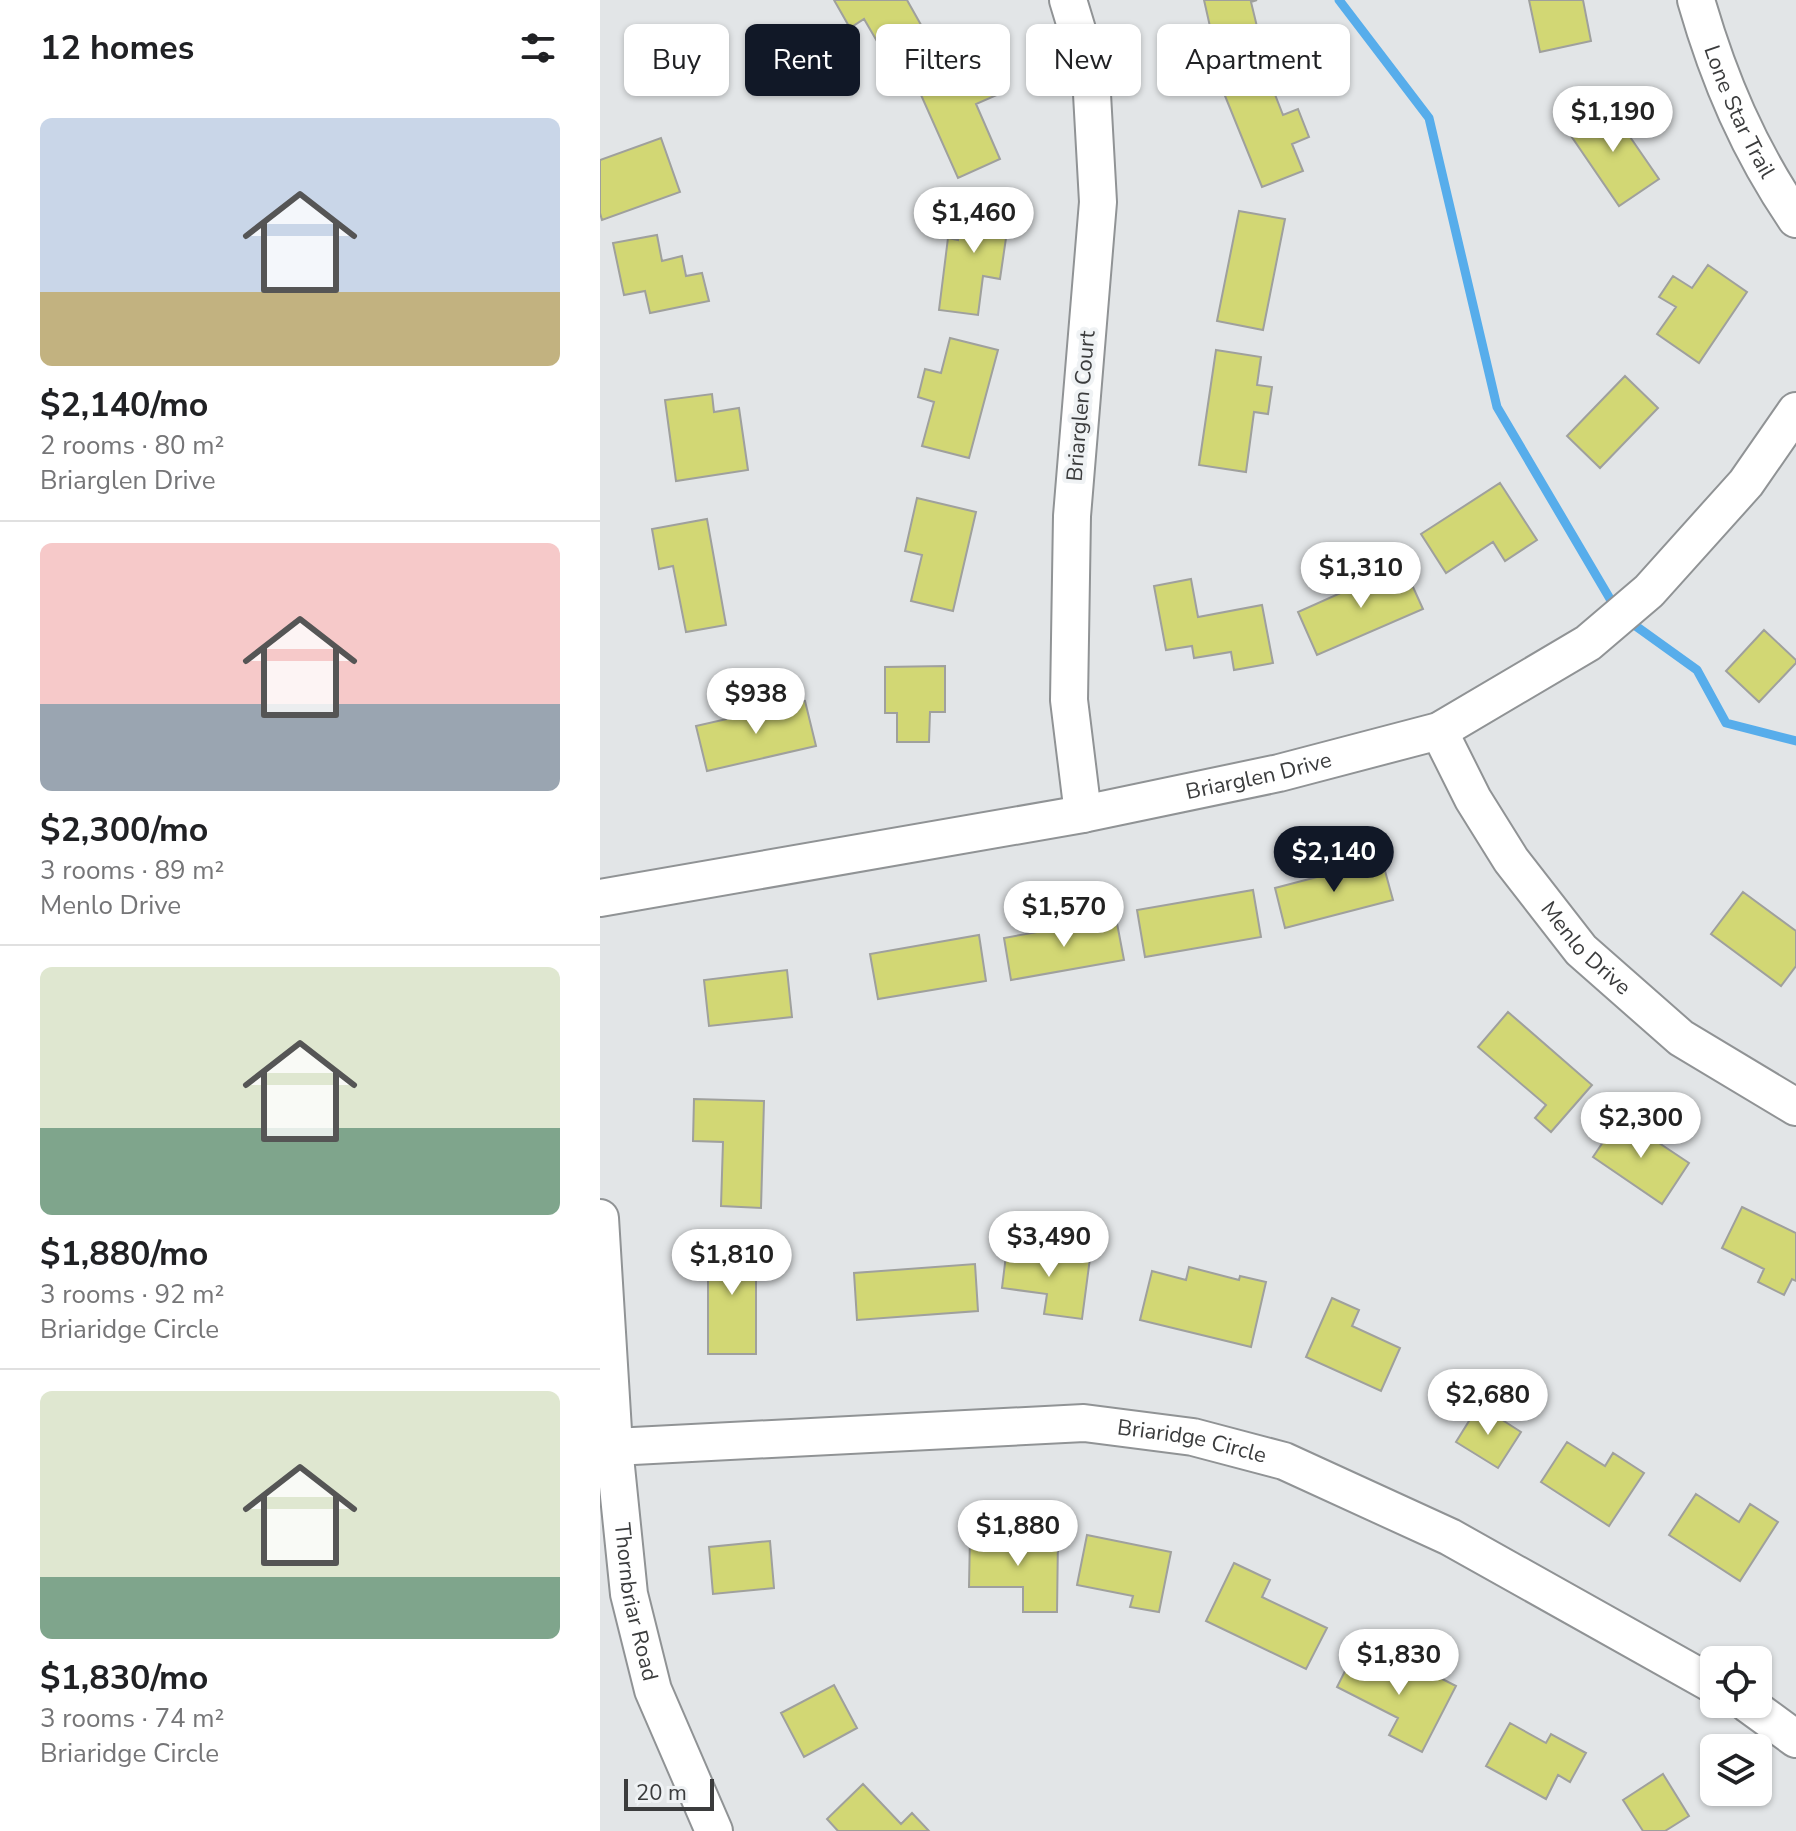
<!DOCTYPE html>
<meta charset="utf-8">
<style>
:root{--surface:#fff;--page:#f6f6f6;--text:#202124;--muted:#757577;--line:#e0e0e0;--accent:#111827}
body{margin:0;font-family:"Nunito Sans",sans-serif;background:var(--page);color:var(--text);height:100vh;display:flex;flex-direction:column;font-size:30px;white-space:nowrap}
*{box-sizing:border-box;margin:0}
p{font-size:26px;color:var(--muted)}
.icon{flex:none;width:44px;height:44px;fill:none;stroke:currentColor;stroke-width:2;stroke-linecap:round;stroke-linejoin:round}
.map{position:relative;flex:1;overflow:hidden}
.drawer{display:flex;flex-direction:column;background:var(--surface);width:600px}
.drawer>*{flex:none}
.top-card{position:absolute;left:24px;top:24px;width:760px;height:72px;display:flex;gap:16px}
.buttons{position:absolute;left:1100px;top:1646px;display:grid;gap:16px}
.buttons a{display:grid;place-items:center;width:72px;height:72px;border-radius:12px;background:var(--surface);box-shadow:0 2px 6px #0004;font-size:40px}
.scale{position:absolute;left:24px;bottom:20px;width:90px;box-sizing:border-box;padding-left:8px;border:4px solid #3b3c3d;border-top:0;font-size:22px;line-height:28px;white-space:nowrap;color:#3b3c3d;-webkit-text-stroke:6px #eff2f4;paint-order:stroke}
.price{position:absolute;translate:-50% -68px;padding:0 18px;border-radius:28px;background:#fff;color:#222;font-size:26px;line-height:52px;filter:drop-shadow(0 2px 4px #0008)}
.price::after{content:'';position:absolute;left:50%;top:48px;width:24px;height:18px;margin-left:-12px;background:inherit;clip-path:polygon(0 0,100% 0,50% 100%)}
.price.active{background:var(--accent);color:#fff}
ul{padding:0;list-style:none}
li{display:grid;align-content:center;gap:16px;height:424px;padding:0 40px}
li+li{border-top:2px solid var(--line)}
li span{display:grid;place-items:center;height:248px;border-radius:12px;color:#555}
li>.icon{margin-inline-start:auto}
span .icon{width:144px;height:144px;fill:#fffc;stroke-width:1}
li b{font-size:34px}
h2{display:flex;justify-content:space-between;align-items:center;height:96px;padding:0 40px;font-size:34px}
.tag{padding:0 28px;border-radius:12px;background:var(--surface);box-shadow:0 2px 6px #0004;font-size:28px;line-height:72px}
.tag.active{background:var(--accent);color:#fff}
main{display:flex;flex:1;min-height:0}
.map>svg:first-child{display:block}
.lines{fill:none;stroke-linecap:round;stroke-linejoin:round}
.stream{stroke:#57adeb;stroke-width:9}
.building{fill:#d2d774;stroke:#9fa09d;stroke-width:2}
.minor-casing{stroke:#909395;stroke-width:40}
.minor{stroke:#fff;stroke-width:36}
.labels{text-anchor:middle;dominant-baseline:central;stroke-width:8;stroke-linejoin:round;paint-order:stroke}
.street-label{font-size:22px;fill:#3b3c3d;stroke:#eff2f4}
</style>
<main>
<section class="drawer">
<h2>12 homes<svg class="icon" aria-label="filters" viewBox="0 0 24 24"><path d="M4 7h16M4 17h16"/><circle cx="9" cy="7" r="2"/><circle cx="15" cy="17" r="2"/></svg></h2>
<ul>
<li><span style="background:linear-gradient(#c9d6e8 70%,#c2b280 0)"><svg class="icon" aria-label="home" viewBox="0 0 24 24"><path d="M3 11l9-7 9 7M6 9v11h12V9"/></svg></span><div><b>$2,140/mo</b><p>2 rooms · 80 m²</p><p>Briarglen Drive</p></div></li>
<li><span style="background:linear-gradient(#f6c9c9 65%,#9aa5b1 0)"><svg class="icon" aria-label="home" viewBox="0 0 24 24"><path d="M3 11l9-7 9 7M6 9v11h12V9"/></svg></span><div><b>$2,300/mo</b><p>3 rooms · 89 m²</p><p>Menlo Drive</p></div></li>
<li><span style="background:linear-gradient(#dfe7d0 65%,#7fa58c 0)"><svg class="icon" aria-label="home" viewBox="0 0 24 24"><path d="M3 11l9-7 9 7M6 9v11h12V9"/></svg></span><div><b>$1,880/mo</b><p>3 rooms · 92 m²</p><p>Briaridge Circle</p></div></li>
<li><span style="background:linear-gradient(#dfe7d0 75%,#7fa58c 0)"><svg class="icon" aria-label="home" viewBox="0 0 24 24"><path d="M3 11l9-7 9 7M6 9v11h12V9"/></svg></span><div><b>$1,830/mo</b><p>3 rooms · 74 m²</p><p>Briaridge Circle</p></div></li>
</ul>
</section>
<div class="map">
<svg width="1196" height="1831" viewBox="0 0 1196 1831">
<rect width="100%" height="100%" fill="#e2e5e7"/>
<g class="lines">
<path class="stream" d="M 739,0 L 829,118 L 897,407 L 1016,609
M 1026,619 L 1097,670 L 1126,723 L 1196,741"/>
</g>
<path class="building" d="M 234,0 L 307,0 L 325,32 L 285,55 L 264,19 L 250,28 Z
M 604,0 L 657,0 L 651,2 L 661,43 L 616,53 Z
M 929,0 L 983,0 L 991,41 L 940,52 Z
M 382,57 L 399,94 L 376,104 L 400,159 L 358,178 L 317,86 Z
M 665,69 L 683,115 L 698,109 L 709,137 L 692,144 L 703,171 L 662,187 L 621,86 Z
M 1006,102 L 1059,179 L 1019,206 L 967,130 Z
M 61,138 L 80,192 L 2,220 L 0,213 L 0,160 Z
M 364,198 L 411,204 L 400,279 L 383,276 L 378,315 L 339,310 L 348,238 L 358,240 Z
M 639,211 L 685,219 L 663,330 L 617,321 Z
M 57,235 L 62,261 L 82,256 L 86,276 L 102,273 L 109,301 L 50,313 L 45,291 L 24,295 L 13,243 Z
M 1108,265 L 1147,292 L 1099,363 L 1057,334 L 1076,307 L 1059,297 L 1073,276 L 1092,288 Z
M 350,338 L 398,350 L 369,458 L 322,446 L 334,402 L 318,397 L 325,369 L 341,373 Z
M 616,350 L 661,357 L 657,385 L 672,387 L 668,414 L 654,412 L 646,472 L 599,465 Z
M 1025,376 L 1058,408 L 1000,468 L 967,436 Z
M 112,394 L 114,412 L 139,408 L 148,470 L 76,481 L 65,400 Z
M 900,483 L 937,540 L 905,561 L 893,542 L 846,573 L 821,534 Z
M 317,498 L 376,512 L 353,611 L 311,601 L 322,555 L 305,551 Z
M 107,519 L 126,625 L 86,632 L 73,566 L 59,569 L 52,529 Z
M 803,565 L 823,609 L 717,655 L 698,612 Z
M 591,579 L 598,617 L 662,605 L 673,663 L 634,670 L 631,652 L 594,658 L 592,646 L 566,650 L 554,586 Z
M 1164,630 L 1196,660 L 1196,663 L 1159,702 L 1126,671 Z
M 345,666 L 345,712 L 330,712 L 329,742 L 297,742 L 297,713 L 285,713 L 285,667 Z
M 205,701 L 216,746 L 107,771 L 96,726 Z
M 782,860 L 793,900 L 685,928 L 675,888 Z
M 653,890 L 661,937 L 545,957 L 537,910 Z
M 1143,892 L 1196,931 L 1196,966 L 1181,986 L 1111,934 Z
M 516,918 L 524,960 L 411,980 L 404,938 Z
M 379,935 L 386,981 L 278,999 L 270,954 Z
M 187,970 L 192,1017 L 109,1026 L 104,980 Z
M 908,1012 L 992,1085 L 951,1132 L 935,1118 L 946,1105 L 878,1047 Z
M 94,1099 L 164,1101 L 161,1208 L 121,1206 L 123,1142 L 93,1141 Z
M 1020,1117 L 1089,1163 L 1062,1204 L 993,1157 Z
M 1142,1207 L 1196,1233 L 1196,1281 L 1192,1279 L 1184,1295 L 1158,1282 L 1164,1269 L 1122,1248 Z
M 156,1239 L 156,1354 L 108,1354 L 108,1240 Z
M 407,1247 L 490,1258 L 482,1319 L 444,1314 L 447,1294 L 402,1288 Z
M 375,1264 L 378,1311 L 257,1320 L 254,1273 Z
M 589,1267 L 639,1280 L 640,1276 L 666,1282 L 651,1347 L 540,1320 L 552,1271 L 586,1280 Z
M 732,1298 L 759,1310 L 752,1326 L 800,1348 L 781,1391 L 706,1357 Z
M 879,1405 L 921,1432 L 898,1468 L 856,1442 Z
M 967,1442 L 1005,1466 L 1013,1453 L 1044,1473 L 1009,1526 L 941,1482 Z
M 1096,1494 L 1139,1522 L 1150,1504 L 1178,1522 L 1140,1581 L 1069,1535 Z
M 487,1535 L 571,1552 L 559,1612 L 530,1607 L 533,1596 L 477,1585 Z
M 370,1536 L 458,1537 L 457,1612 L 423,1612 L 423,1587 L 369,1587 Z
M 170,1541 L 174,1588 L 113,1594 L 109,1547 Z
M 634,1563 L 670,1580 L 662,1597 L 727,1628 L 706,1669 L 606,1621 Z
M 756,1649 L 815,1679 L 821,1668 L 856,1686 L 822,1752 L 789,1735 L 798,1718 L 737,1687 Z
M 234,1685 L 257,1728 L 204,1757 L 181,1713 Z
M 910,1723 L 946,1743 L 951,1734 L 986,1753 L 970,1782 L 958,1775 L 946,1799 L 886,1766 Z
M 1063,1774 L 1089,1816 L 1065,1831 L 1043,1831 L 1023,1800 Z
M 263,1784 L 301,1824 L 312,1813 L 329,1831 L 238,1831 L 227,1819 Z"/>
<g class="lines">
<defs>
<g id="minor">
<path d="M 468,0 L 491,76 L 498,202 L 472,516 L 469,700 L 483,814"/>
<path id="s1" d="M 1096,0 C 1119,80 1149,150 1196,219"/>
<path id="s2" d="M 839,731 L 873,799 L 911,860 L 981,950 L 1081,1038 L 1196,1107"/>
<path id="s3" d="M 0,898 L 483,814 L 679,773 L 839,731 L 988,643 L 1049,591 L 1146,483 L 1196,411"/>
<path id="s4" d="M 0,1218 L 14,1447 L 29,1594 L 53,1690 L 114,1831"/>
<path id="s5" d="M 14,1447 L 484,1423 L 593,1437 L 684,1461 L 850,1537 L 1114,1685"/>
<path d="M 1148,1704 L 1196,1739"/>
</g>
</defs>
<use href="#minor" class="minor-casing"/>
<use href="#minor" class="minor"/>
</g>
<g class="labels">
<g class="street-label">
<text stroke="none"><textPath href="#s1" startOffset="120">Lone Star Trail</textPath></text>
<text transform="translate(481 406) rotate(-85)">Briarglen Court</text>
<text stroke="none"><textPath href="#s3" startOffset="670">Briarglen Drive</textPath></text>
<text stroke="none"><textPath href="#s2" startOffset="264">Menlo Drive</textPath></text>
<text stroke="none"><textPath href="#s5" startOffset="580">Briaridge Circle</textPath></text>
<text stroke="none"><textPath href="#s4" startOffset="386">Thornbriar Road</textPath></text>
</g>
</g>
</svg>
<div class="buttons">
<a><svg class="icon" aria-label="locate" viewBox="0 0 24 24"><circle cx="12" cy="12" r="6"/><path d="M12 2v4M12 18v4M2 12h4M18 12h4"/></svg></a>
<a><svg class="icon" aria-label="layers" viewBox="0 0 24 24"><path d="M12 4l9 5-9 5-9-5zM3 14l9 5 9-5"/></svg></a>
</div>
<div class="scale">20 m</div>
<b class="price" style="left:1013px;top:154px">$1,190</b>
<b class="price" style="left:374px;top:255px">$1,460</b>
<b class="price" style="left:761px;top:610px">$1,310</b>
<b class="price" style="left:156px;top:736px">$938</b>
<b class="price active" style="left:734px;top:894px">$2,140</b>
<b class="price" style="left:464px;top:949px">$1,570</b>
<b class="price" style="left:1041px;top:1160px">$2,300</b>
<b class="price" style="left:449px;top:1279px">$3,490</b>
<b class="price" style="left:132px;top:1297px">$1,810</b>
<b class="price" style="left:888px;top:1437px">$2,680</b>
<b class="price" style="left:418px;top:1568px">$1,880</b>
<b class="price" style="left:799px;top:1697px">$1,830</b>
<div class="top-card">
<a class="tag">Buy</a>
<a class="tag active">Rent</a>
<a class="tag">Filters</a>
<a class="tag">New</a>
<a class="tag">Apartment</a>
</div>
</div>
</main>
